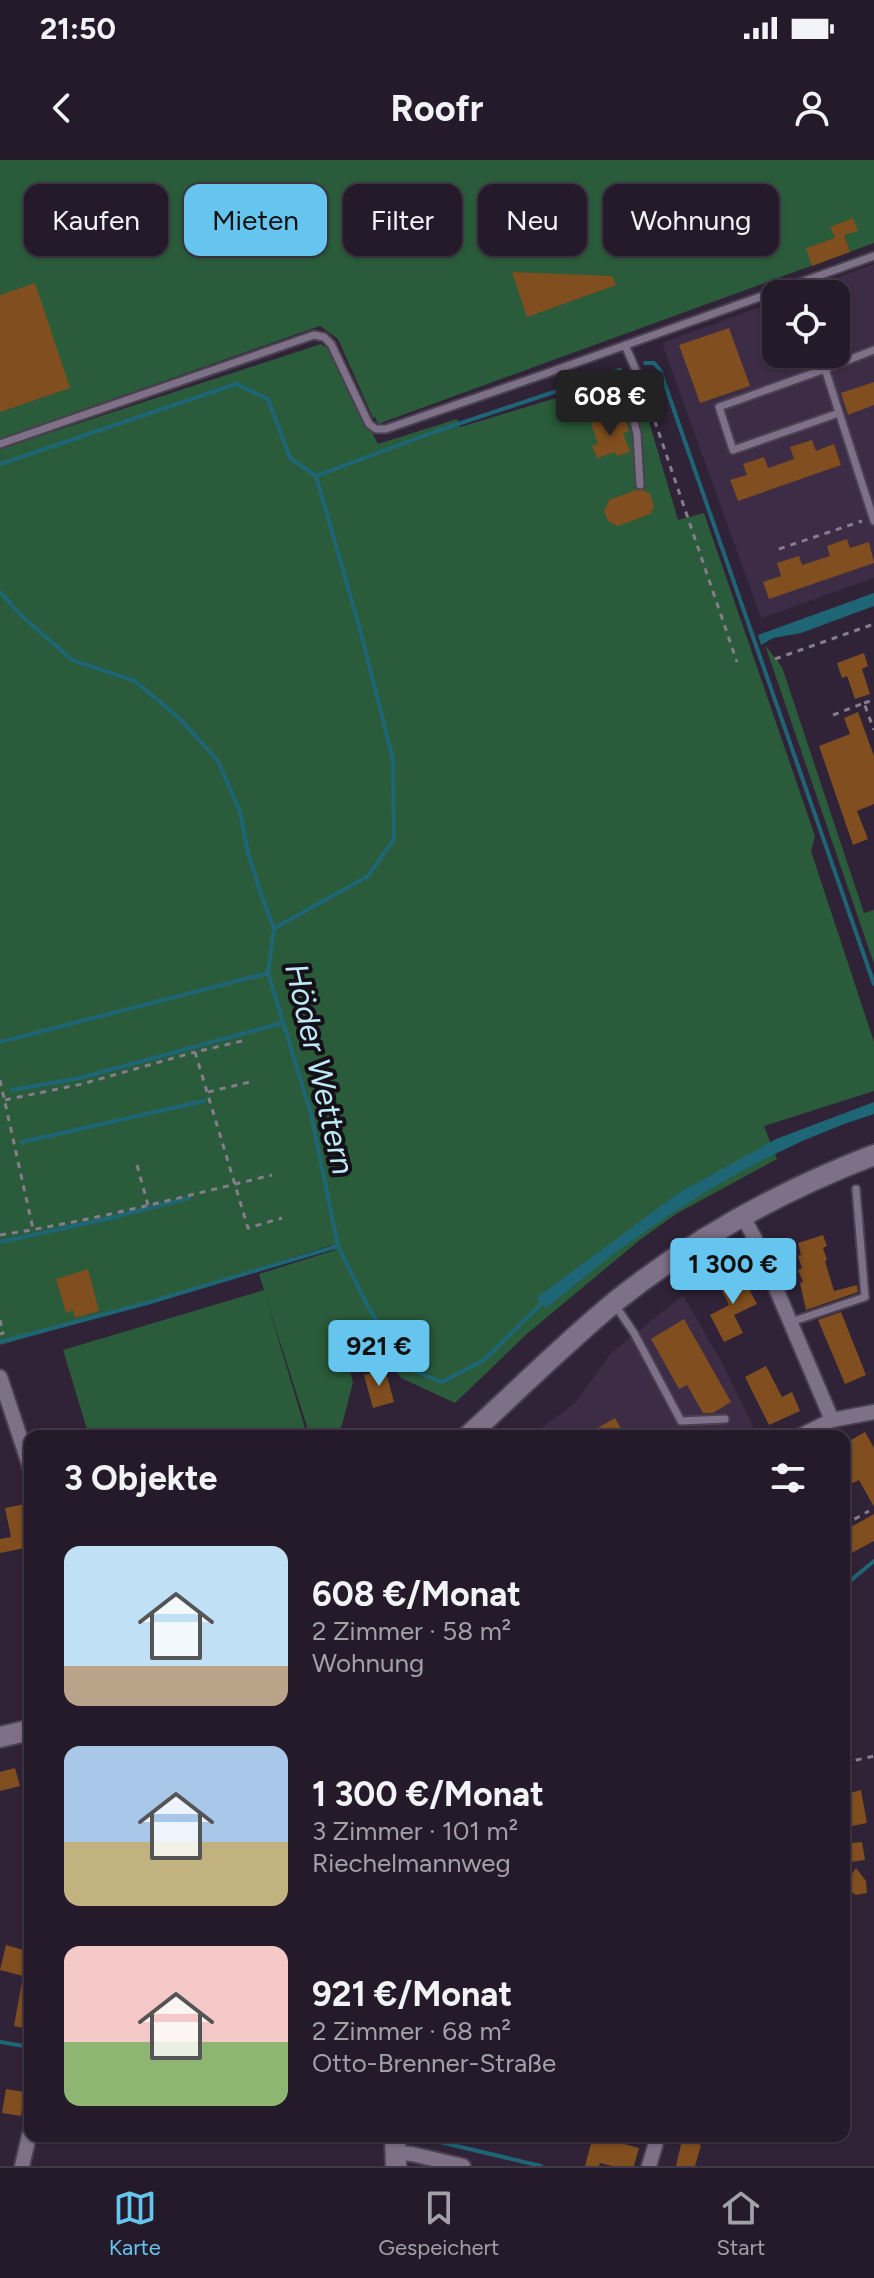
<!DOCTYPE html>
<html lang="de">
<meta charset="utf-8">
<style>
:root{--surface:#241a29;--page:#2c2331;--text:#f1f3f6;--muted:#a3a1a8;--line:#413846;--accent:#65c5ee}
body{margin:0;font-family:Figtree,sans-serif;background:var(--page);color:var(--text);height:100vh;display:flex;flex-direction:column;font-size:30px;white-space:nowrap}
*{box-sizing:border-box;margin:0}
p{font-size:26px;color:var(--muted)}
.icon{flex:none;width:44px;height:44px;fill:none;stroke:currentColor;stroke-width:2;stroke-linecap:round;stroke-linejoin:round}
.map{position:relative;flex:1;overflow:hidden}
.panel{position:absolute;left:24px;top:1270px;width:826px;height:712px;display:flex;flex-direction:column;background:var(--surface);border-radius:16px;box-shadow:0 2px 6px #0004,0 0 0 2px var(--line)}
.panel>*{flex:none}
.guide{position:absolute;left:24px;top:24px;width:826px;height:72px;display:flex;gap:16px}
.fabs{position:absolute;left:762px;top:120px;display:grid;gap:16px}
.fabs a{display:grid;place-items:center;width:88px;height:88px;border-radius:16px;background:var(--surface);box-shadow:0 2px 6px #0004,0 0 0 2px var(--line);font-size:40px}
.price{position:absolute;translate:-50% -68px;padding:0 18px;border-radius:8px;background:var(--accent);color:#111;font-size:26px;line-height:52px;filter:drop-shadow(0 2px 4px #0008)}
.price::after{content:'';position:absolute;left:50%;top:48px;width:24px;height:18px;margin-left:-12px;background:inherit;clip-path:polygon(0 0,100% 0,50% 100%)}
.price.on{background:#222;color:#fff}
ul{padding:0;list-style:none}
li{display:flex;align-items:center;gap:24px;height:200px;padding:0 40px}
li span{display:grid;place-items:center;flex:none;width:224px;height:160px;border-radius:16px;color:#555}
li>.icon{margin-inline-start:auto}
span .icon{width:96px;height:96px;fill:#fffc;stroke-width:1}
li b{font-size:34px}
h2{display:flex;justify-content:space-between;align-items:center;height:96px;padding:0 40px;font-size:34px}
.chip{padding:0 28px;border-radius:16px;background:var(--surface);box-shadow:0 2px 6px #0004,0 0 0 2px var(--line);font-size:28px;line-height:72px}
.chip.on{background:var(--accent);color:#111}
.status{display:flex;justify-content:space-between;align-items:center;height:56px;padding:0 40px;background:var(--surface);direction:ltr}
.status svg{height:22px;fill:currentColor}
header{display:flex;justify-content:space-between;align-items:center;height:104px;padding:0 40px;background:var(--surface);font-size:36px;font-weight:700}
.tabs{display:flex;justify-content:space-around;align-items:center;height:112px;border-top:2px solid var(--line);background:var(--surface);font-size:22px;color:var(--muted)}
.tabs a{display:grid;justify-items:center;gap:4px}
.tabs .on{color:var(--accent)}
.map>svg:first-child{display:block}
.built{fill:#3c2c45}
.green{fill:#2a5b3a}
.water{fill:#1e6576}
.lines{fill:none;stroke-linecap:round;stroke-linejoin:round}
.stream{stroke:#1e6576;stroke-width:4}
.building{fill:#804e1f}
.lane-casing{stroke:#4a4050;stroke-width:11}
.street-casing{stroke:#4a4050;stroke-width:18}
.secondary-casing{stroke:#4a4050;stroke-width:24}
.path{stroke:#867c8c;stroke-width:3;stroke-dasharray:6 6;stroke-linecap:butt}
.lane{stroke:#7e7087;stroke-width:7}
.street{stroke:#7e7087;stroke-width:14}
.secondary{stroke:#7e7087;stroke-width:20}
.labels{text-anchor:middle;dominant-baseline:central;stroke-width:8;stroke-linejoin:round;paint-order:stroke}
.water-label{font-size:32px;font-style:italic;fill:#bee9f6;stroke:#150f18}
</style>
<div class="status"><b>21:50</b><svg viewBox="0 0 49 12"><path d="M0 12V9h3v3zM5 12V6h3v6zM10 12V3h3v9zM15 12V0h3v12zM26 1h20v11H26zM47 4h2v5h-2z"/></svg></div>
<header><svg class="icon" aria-label="back" viewBox="0 0 24 24"><path d="M15 5l-7 7 7 7"/></svg>Roofr<svg class="icon" aria-label="person" viewBox="0 0 24 24"><circle cx="12" cy="8" r="4"/><path d="M4 21q1-7 8-7t8 7"/></svg></header>
<div class="map">
<svg width="874" height="2006" viewBox="0 0 874 2006">
<rect width="100%" height="100%" fill="#302337"/>
<path class="built" d="M 874,104 L 874,418 L 761,458 L 662,183 L 776,141 L 776,194 L 836,194 L 836,134 L 794,134 Z
M 683,1135 L 722,1203 L 758,1276 L 531,1276 L 576,1242 L 610,1194 Z"/>
<path class="green" d="M 0,0 L 874,0 L 874,83 L 378,264 L 375,257 L 373,258 L 338,179 L 320,166 L 0,279 Z
M 321,184 L 330,190 L 378,284 L 457,259 L 460,267 L 623,218 L 642,238 L 678,360 L 704,353 L 815,676 L 811,691 L 874,882 L 874,931 L 764,966 L 777,999 L 676,1054 L 641,1079 L 528,1173 L 455,1243 L 401,1218 L 368,1167 L 342,1180 L 353,1222 L 342,1265 L 335,1276 L 310,1276 L 266,1138 L 307,1275 L 89,1276 L 63,1190 L 264,1130 L 259,1114 L 335,1090 L 332,1085 L 145,1144 L 0,1185 L 0,289 Z
M 765,485 L 782,507 L 864,753 L 874,750 L 874,804 Z"/>
<path class="water" d="M 874,433 L 874,446 L 801,473 L 773,478 L 761,485 L 758,475 Z
M 874,942 L 874,954 C 785,982 704,1029 629,1083 C 600,1103 574,1126 546,1148 L 536,1138 L 680,1032 L 776,979 Z"/>
<g class="lines">
<path class="stream" d="M 645,203 L 654,203 L 660,210 L 874,824
M 0,304 L 236,224 L 268,239 L 290,298 L 316,316 L 434,272 L 620,210
M 0,432 L 23,457 L 72,500 L 135,521 L 180,559 L 218,601 L 240,652 L 248,693 L 263,740 L 274,768 L 268,813 L 311,954 L 338,1086 L 367,1145 L 406,1208 L 442,1222 L 484,1200 L 545,1140
M 275,768 L 368,716 L 394,679 L 393,599 L 359,466 L 316,316
M 0,882 L 268,813
M 12,930 L 80,918 L 282,863
M 22,982 L 204,941
M 0,1082 L 106,1059 L 189,1038
M 0,1182 L 147,1143 L 338,1086
M 844,1426 L 874,1401
M 0,1882 L 30,1887
M 427,1979 L 541,2006"/>
</g>
<path class="building" d="M 853,58 L 858,71 L 844,75 L 850,92 L 812,106 L 806,88 L 835,78 L 830,67 Z
M 512,112 L 612,116 L 616,125 L 527,157 Z
M 35,123 L 70,228 L 0,252 L 0,135 Z
M 729,168 L 750,226 L 700,243 L 679,185 Z
M 874,222 L 874,245 L 848,255 L 841,233 Z
M 603,259 L 605,265 L 625,259 L 629,271 L 623,273 L 630,292 L 617,296 L 615,292 L 597,298 L 592,286 L 598,284 L 591,263 Z
M 812,280 L 816,291 L 834,284 L 841,305 L 738,341 L 730,320 L 747,315 L 743,304 L 764,297 L 768,308 L 794,299 L 790,287 Z
M 636,330 L 643,330 L 650,334 L 654,346 L 650,354 L 618,366 L 608,361 L 604,351 L 609,340 Z
M 847,379 L 850,388 L 869,382 L 874,403 L 769,439 L 763,422 L 781,416 L 777,403 L 799,396 L 802,405 L 830,396 L 827,386 Z
M 864,493 L 868,506 L 862,509 L 870,534 L 855,539 L 847,516 L 842,518 L 837,503 Z
M 858,552 L 874,596 L 874,644 L 857,651 L 868,679 L 853,685 L 819,586 L 850,574 L 844,558 Z
M 823,1075 L 827,1086 L 823,1088 L 827,1100 L 825,1101 L 834,1131 L 857,1125 L 858,1132 L 806,1150 L 800,1123 L 803,1122 L 798,1110 L 802,1108 L 798,1096 L 801,1095 L 798,1083 Z
M 88,1109 L 99,1151 L 75,1158 L 73,1150 L 66,1153 L 56,1119 Z
M 740,1112 L 757,1144 L 734,1155 L 743,1173 L 724,1182 L 710,1155 L 729,1145 L 718,1123 Z
M 841,1152 L 866,1215 L 845,1224 L 818,1160 Z
M 684,1159 L 731,1242 L 713,1253 L 703,1253 L 687,1225 L 679,1229 L 651,1179 Z
M 766,1206 L 782,1237 L 792,1232 L 800,1251 L 769,1265 L 745,1217 Z
M 385,1209 L 394,1242 L 373,1248 L 364,1215 Z
M 615,1258 L 625,1276 L 584,1276 Z
M 865,1272 L 874,1288 L 874,1347 L 859,1320 L 844,1327 L 844,1284 Z
M 25,1344 L 30,1367 L 30,1387 L 0,1393 L 0,1379 L 11,1377 L 5,1348 Z
M 874,1354 L 874,1381 L 844,1397 L 844,1371 Z
M 15,1608 L 20,1626 L 0,1631 L 0,1612 Z
M 861,1630 L 867,1663 L 852,1666 L 846,1634 Z
M 862,1682 L 865,1700 L 844,1703 L 844,1684 Z
M 856,1708 L 866,1721 L 867,1733 L 856,1735 L 847,1729 L 847,1721 Z
M 6,1785 L 30,1792 L 30,1869 L 14,1866 L 23,1816 L 0,1810 Z
M 6,1929 L 24,1932 L 21,1956 L 2,1953 Z
M 593,1976 L 607,1976 L 606,1979 L 639,1988 L 634,2006 L 612,2006 L 600,2003 L 599,2006 L 585,2006 Z
M 682,1980 L 701,1985 L 695,2006 L 676,2006 Z"/>
<g class="lines">
<defs>
<path id="lane" d="M 625,185 L 643,227 L 630,245 L 637,274 L 640,325
M 874,190 L 825,209 L 874,361
M 825,209 L 719,247 L 733,290 L 839,253
M 0,284 L 314,175 L 324,177 L 331,184 L 369,264 L 376,269 L 386,269 L 542,215 L 874,96
M 615,1145 L 634,1173 L 681,1261 L 725,1259
M 791,1162 L 865,1137 L 856,1029"/>
<path id="street" d="M 742,1055 L 754,1077 L 832,1260
M 0,1217 L 30,1307
M 800,1276 L 832,1260 L 874,1252
M 396,1993 L 412,1994 L 463,2006
M 22,2006 L 30,1972
M 649,2006 L 658,1976"/>
<path id="secondary" d="M 468,1276 C 517,1231 565,1183 616,1141 C 695,1078 780,1031 874,995
M 0,1577 L 30,1570
M 395,1976 L 396,2006"/>
</defs>
<use href="#lane" class="lane-casing"/>
<use href="#street" class="street-casing"/>
<use href="#secondary" class="secondary-casing"/>
<path class="path" d="M 647,238 L 737,502
M 779,389 L 862,361
M 775,499 L 874,464
M 864,543 L 874,540
M 833,555 L 864,543 L 874,570
M 242,881 L 195,892 L 248,1068 L 282,1058
M 0,920 L 33,1069
M 208,932 L 250,922
M 5,940 L 82,924 L 195,892
M 137,1005 L 148,1045
M 0,1075 C 92,1061 182,1037 272,1015
M 0,1160 L 3,1173 L 0,1174
M 844,1365 L 869,1351
M 844,1603 L 874,1596"/>
<use href="#lane" class="lane"/>
<use href="#street" class="street"/>
<use href="#secondary" class="secondary"/>
</g>
<g class="labels">
<g class="water-label">
<text transform="translate(320 909) rotate(77)">Höder Wettern</text>
</g>
</g>
</svg>
<div class="fabs">
<a><svg class="icon" aria-label="locate" viewBox="0 0 24 24"><circle cx="12" cy="12" r="6"/><path d="M12 2v4M12 18v4M2 12h4M18 12h4"/></svg></a>
</div>
<b class="price on" style="left:610px;top:278px">608 €</b>
<b class="price" style="left:733px;top:1146px">1 300 €</b>
<b class="price" style="left:379px;top:1228px">921 €</b>
<div class="guide">
<a class="chip">Kaufen</a>
<a class="chip on">Mieten</a>
<a class="chip">Filter</a>
<a class="chip">Neu</a>
<a class="chip">Wohnung</a>
</div>
<section class="panel">
<h2>3 Objekte<svg class="icon" aria-label="filters" viewBox="0 0 24 24"><path d="M4 7h16M4 17h16"/><circle cx="9" cy="7" r="2"/><circle cx="15" cy="17" r="2"/></svg></h2>
<ul>
<li><span style="background:linear-gradient(#bfe0f5 75%,#b9a48a 0)"><svg class="icon" aria-label="home" viewBox="0 0 24 24"><path d="M3 11l9-7 9 7M6 9v11h12V9"/></svg></span><div><b>608 €/Monat</b><p>2 Zimmer · 58 m²</p><p>Wohnung</p></div></li>
<li><span style="background:linear-gradient(#a9c7e8 60%,#c2b280 0)"><svg class="icon" aria-label="home" viewBox="0 0 24 24"><path d="M3 11l9-7 9 7M6 9v11h12V9"/></svg></span><div><b>1 300 €/Monat</b><p>3 Zimmer · 101 m²</p><p>Riechelmannweg</p></div></li>
<li><span style="background:linear-gradient(#f6c9c9 60%,#8fb573 0)"><svg class="icon" aria-label="home" viewBox="0 0 24 24"><path d="M3 11l9-7 9 7M6 9v11h12V9"/></svg></span><div><b>921 €/Monat</b><p>2 Zimmer · 68 m²</p><p>Otto-Brenner-Straße</p></div></li>
</ul>
</section>
</div>
<nav class="tabs">
<a class="on"><svg class="icon" aria-label="map" viewBox="0 0 24 24"><path d="M3 6l6-2 6 2 6-2v14l-6 2-6-2-6 2zM9 4v14M15 6v14"/></svg>Karte</a>
<a><svg class="icon" aria-label="saved" viewBox="0 0 24 24"><path d="M7 4h10v16l-5-4-5 4z"/></svg>Gespeichert</a>
<a><svg class="icon" aria-label="home" viewBox="0 0 24 24"><path d="M3 11l9-7 9 7M6 9v11h12V9"/></svg>Start</a>
</nav>
